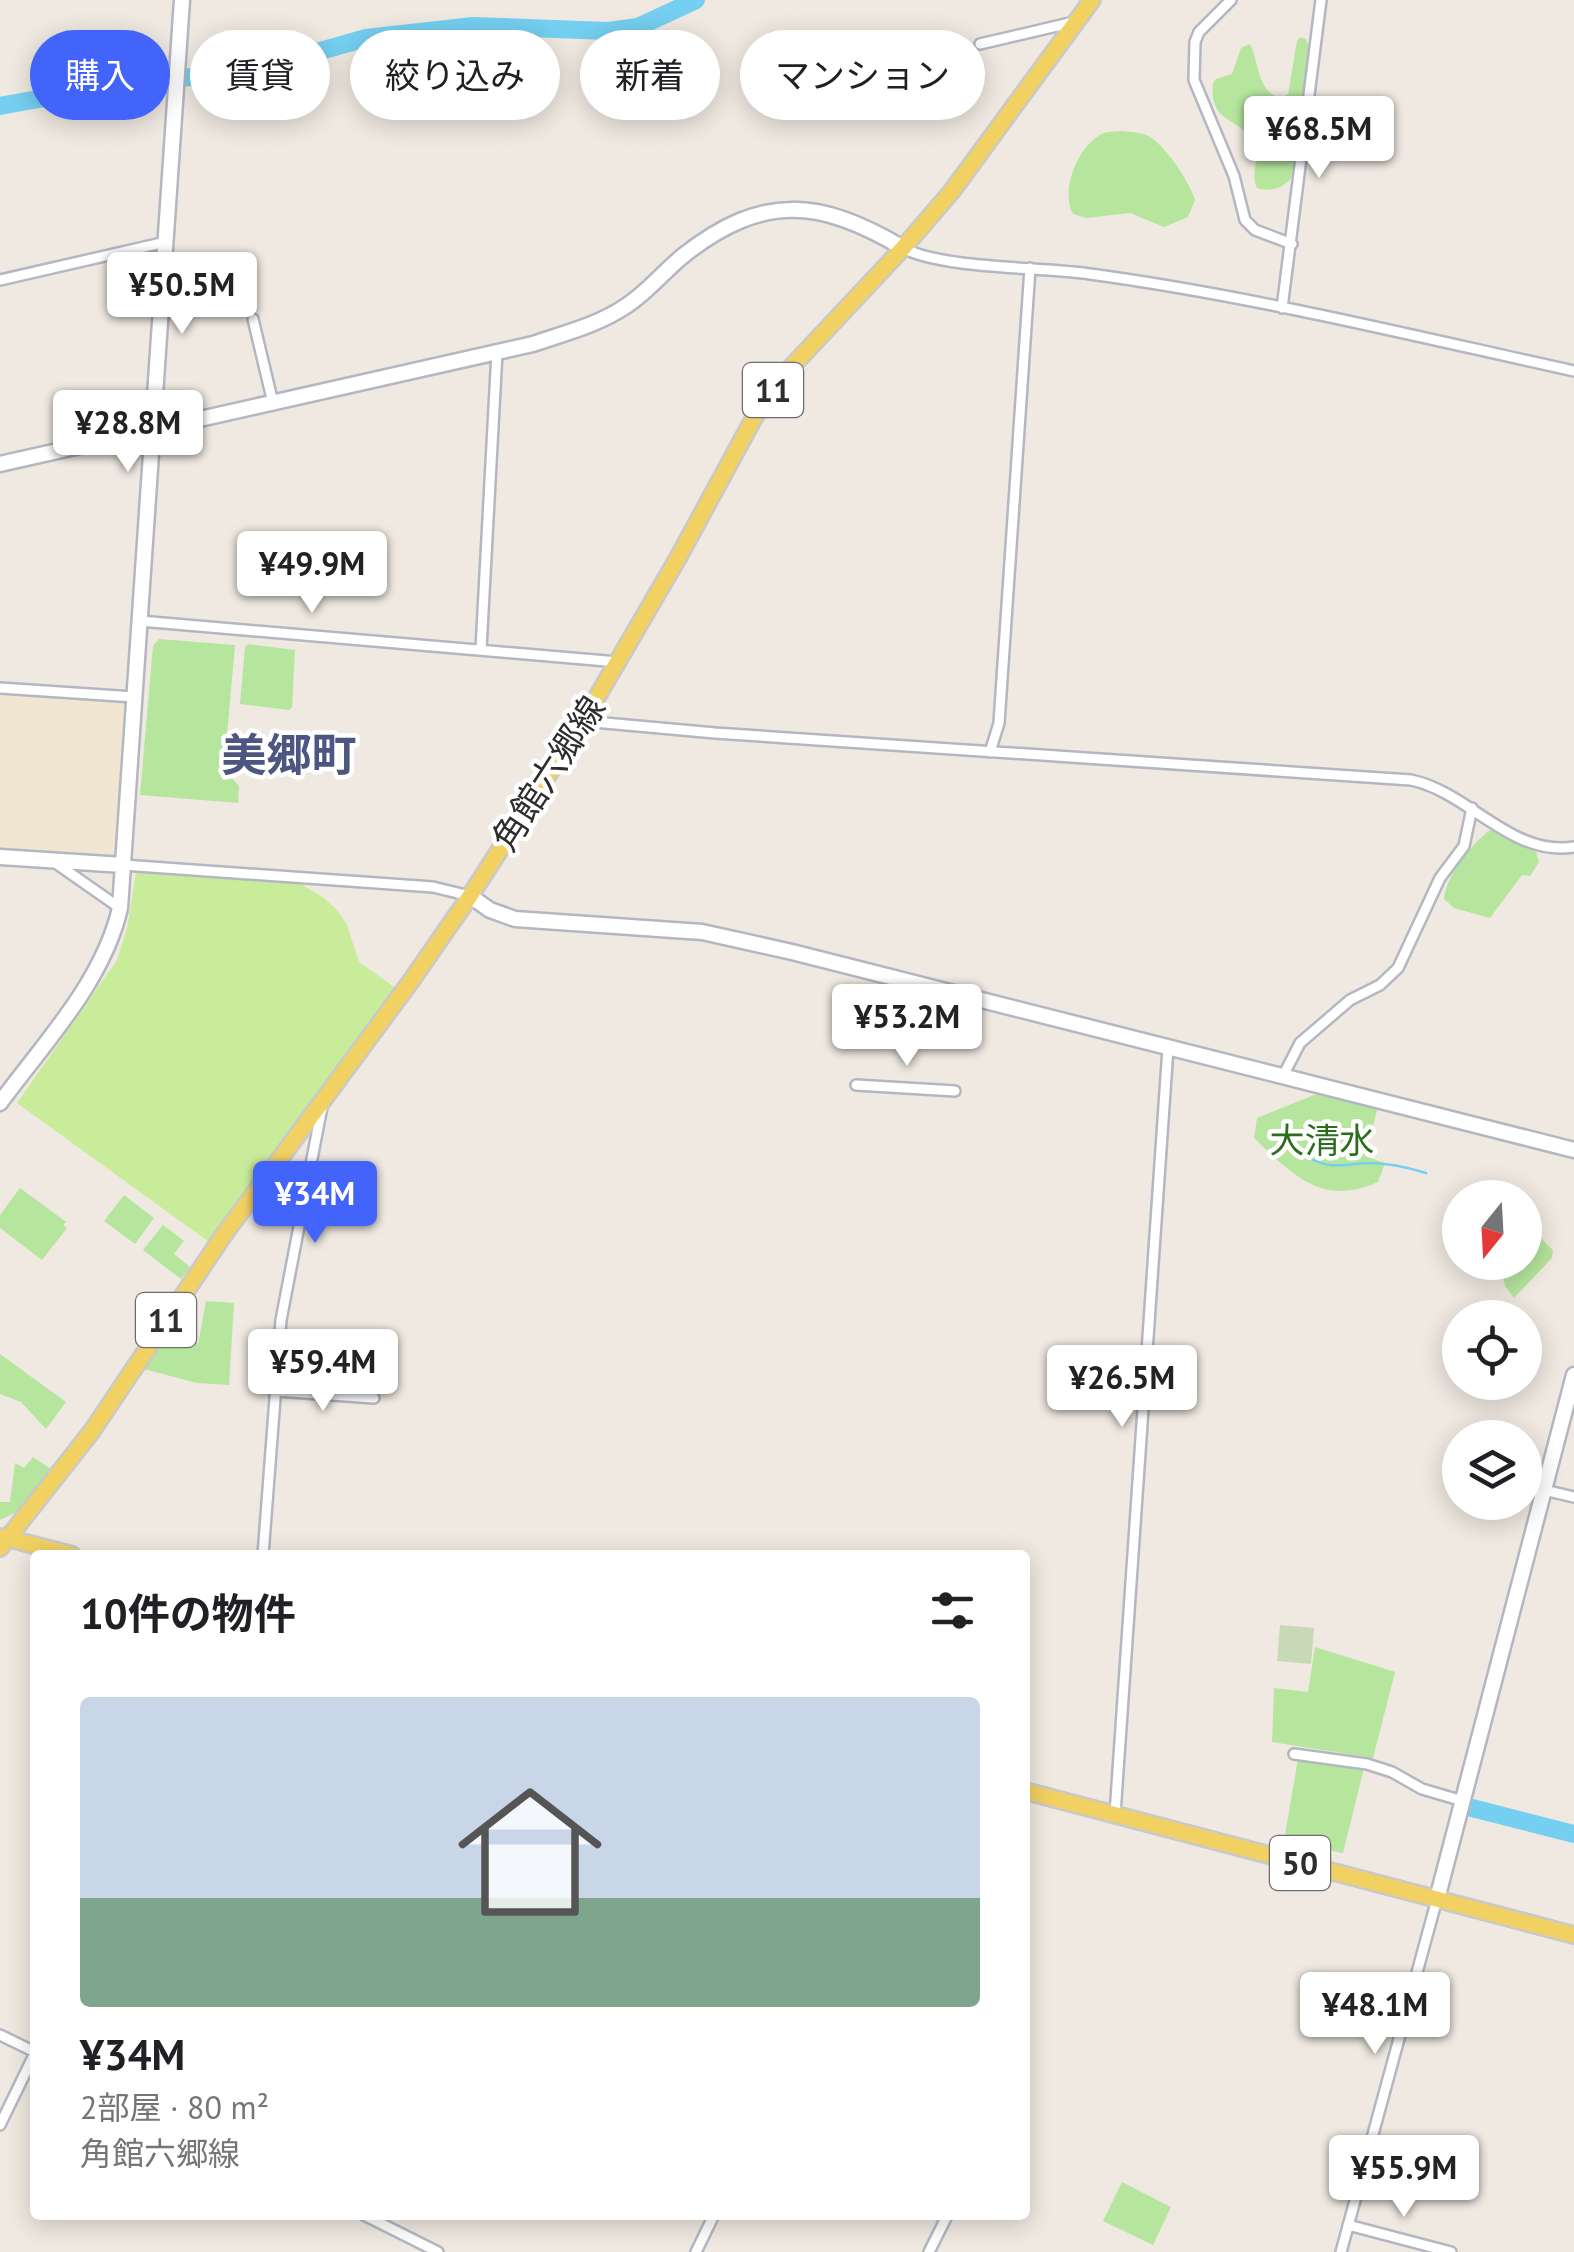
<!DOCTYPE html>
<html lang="ja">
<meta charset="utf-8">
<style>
:root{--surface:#fff;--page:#f2f2f2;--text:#202124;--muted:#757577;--accent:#4264fb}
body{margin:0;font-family:"PT Sans","Noto Sans JP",sans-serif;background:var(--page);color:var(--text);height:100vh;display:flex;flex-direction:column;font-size:38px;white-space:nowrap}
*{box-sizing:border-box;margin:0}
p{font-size:32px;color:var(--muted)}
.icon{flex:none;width:55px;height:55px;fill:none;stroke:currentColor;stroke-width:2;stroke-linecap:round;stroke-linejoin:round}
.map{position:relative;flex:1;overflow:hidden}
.sheet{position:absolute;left:30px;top:1550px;width:1000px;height:670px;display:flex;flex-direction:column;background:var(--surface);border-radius:10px;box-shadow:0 5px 25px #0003}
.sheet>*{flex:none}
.guide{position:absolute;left:30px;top:30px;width:1000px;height:90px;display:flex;gap:20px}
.needle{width:65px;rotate:198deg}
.tools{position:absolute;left:1442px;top:1180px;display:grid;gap:20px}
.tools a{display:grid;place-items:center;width:100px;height:100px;border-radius:50%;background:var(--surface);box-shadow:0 5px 25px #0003;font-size:50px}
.price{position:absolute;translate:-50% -85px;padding:0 22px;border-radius:10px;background:#fff;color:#222;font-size:32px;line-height:65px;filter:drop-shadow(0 2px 5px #0008)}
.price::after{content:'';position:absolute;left:50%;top:60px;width:30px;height:22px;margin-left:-15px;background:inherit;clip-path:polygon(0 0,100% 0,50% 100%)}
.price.on{background:var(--accent);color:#fff}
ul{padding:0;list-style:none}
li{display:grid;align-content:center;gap:20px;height:530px;padding:0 50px}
li span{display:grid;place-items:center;height:310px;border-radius:10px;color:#555}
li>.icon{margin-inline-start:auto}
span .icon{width:180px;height:180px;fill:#fffc;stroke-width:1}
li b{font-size:42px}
h2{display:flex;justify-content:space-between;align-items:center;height:120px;padding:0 50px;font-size:42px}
.chip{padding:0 35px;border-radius:45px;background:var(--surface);box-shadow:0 5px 25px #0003;font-size:35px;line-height:90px}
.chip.on{background:var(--accent);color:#fff}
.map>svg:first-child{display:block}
.education{fill:#f0e6d1}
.green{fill:#b6e59e}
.cemetery{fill:#c8d9b8}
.pitch{fill:#c9ec9a}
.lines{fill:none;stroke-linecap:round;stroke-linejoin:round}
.stream{stroke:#75cff0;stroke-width:2.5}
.river{stroke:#75cff0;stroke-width:18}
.street-casing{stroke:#b4b7c1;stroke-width:14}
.secondary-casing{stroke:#b4b7c1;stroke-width:19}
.primary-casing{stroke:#c9c9c9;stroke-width:20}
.street{stroke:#fff;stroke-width:9}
.secondary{stroke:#fff;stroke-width:14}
.primary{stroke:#f2d163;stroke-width:15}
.labels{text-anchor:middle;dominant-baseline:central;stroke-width:9;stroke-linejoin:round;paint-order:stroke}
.shield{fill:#fff;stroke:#6d6d6d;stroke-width:2.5}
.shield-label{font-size:32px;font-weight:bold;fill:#2e2e2e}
.street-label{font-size:35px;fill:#2e2e2e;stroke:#fff}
.park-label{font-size:35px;fill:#2c6e1b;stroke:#fff}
.district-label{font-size:45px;font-weight:bold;fill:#4d5680;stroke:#fff}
</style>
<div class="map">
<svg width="1574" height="2252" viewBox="0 0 1574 2252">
<rect width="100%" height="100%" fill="#efe9e1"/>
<path class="education" d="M 0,690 L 130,700 L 119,862 L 0,853 Z"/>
<path class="green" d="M 1300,37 L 1306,39 L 1311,51 L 1295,172 C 1287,187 1273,193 1257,188 C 1249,172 1263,155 1253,140 C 1237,117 1209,123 1213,83 L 1216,79 L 1232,74 L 1241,48 L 1250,44 C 1260,64 1256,91 1282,99 L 1288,94 L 1297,41 Z
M 1121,131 C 1129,132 1139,132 1146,135 C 1164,142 1190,183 1195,200 L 1188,217 L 1164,227 L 1130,213 L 1086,218 L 1073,214 C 1060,190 1078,144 1104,133 C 1110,131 1116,132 1121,131 Z
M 159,639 L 235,645 L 224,769 L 239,786 L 238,803 L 140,795 L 153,646 Z
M 248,644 L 295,650 L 292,707 L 289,710 L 240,704 L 245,647 Z
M 1490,830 L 1536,852 L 1539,862 L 1530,876 L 1522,875 L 1490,918 L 1454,908 L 1444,899 C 1446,875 1472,844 1490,830 Z
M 1324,1091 L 1378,1107 L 1365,1156 L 1385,1163 L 1378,1182 C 1322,1207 1293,1175 1254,1138 L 1257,1118 Z
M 20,1188 L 66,1222 L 63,1225 L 67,1228 L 42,1260 L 0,1228 L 0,1215 Z
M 124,1195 L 154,1218 L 135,1244 L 104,1221 Z
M 163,1225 L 184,1241 L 174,1254 L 190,1267 L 181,1279 L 143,1250 Z
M 1531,1229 L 1553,1250 L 1552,1258 L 1514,1298 L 1505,1286 L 1500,1263 L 1525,1262 L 1525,1234 Z
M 206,1301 L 234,1303 L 229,1385 L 197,1383 L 140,1368 L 166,1329 L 198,1344 Z
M 0,1354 L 66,1402 L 46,1429 L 21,1402 L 0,1394 Z
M 33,1457 L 51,1469 L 21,1510 L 0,1520 L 0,1502 L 10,1502 L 15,1463 L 24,1468 Z
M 1315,1647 L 1395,1672 L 1373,1758 L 1272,1742 L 1274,1688 L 1308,1692 Z
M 1298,1759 L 1364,1768 L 1343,1853 L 1284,1841 Z
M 1122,2182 L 1171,2207 L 1153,2245 L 1103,2221 Z"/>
<path class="cemetery" d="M 1280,1625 L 1314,1628 L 1311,1664 L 1277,1661 Z"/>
<path class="pitch" d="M 136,872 L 297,882 L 323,897 L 337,910 L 347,925 L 359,962 L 397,989 L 209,1242 L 17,1103 L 117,960 L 127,928 Z"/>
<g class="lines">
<path class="stream" d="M 1310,1158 C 1330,1170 1346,1164 1368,1163 C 1388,1163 1407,1167 1426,1173"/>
<path class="river" d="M 0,106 L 140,81 L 175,77 L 225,78 L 366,38 L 473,26 L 608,31 L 638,27 L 696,0
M 1472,1808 L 1574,1834"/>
<defs>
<path id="street" d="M 1231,0 L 1199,32 L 1195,42 L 1194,80 L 1234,176 L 1245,220 L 1255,230 L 1292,244
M 980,44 L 1074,22
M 903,248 C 942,269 1043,267 1090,274 C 1253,296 1414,336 1574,371
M 0,280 L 166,242
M 1282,308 L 1321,0
M 253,319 L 273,403
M 140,621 L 618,662
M 481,649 L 497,352
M 0,688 L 134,697
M 583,721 L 715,733 L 1411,780 C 1469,792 1511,857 1574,847
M 990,752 L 999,723 L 1030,268
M 57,864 L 120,908
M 123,865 L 433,887 L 470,896
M 1284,1074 L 1300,1043 L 1350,1000 L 1380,985 L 1398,968 L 1440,878 L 1464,846 L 1472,808
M 856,1085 L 955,1091
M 276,1391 L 374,1398
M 1544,1490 L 1574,1497
M 263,1555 L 281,1320 L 322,1107
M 1294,1754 L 1367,1764 L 1392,1772 L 1422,1789 L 1463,1801
M 1115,1814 L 1168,1048
M 0,2035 L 35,2052
M 0,2125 L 35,2053
M 364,2215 L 438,2252
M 1348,2225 L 1451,2252
M 696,2252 L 714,2215
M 929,2252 L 947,2216
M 1341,2252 L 1437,1899"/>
<path id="secondary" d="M 0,464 L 533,344 C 565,333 598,325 626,306 C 648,292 664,271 684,255 C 763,193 820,199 903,248
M 0,857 L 123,865
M 470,896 L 490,910 L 515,919 L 702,932 L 792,952 L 1574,1150
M 0,1103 C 44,1043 103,982 120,908 L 182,0
M 1437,1899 L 1574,1375"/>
<path id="primary" d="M 3,1537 L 72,1555
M 0,1548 L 92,1431 L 223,1236 L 411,981 L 470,896 L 583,721 L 678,558 L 755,416 L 782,377 L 903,248 L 952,191 L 1092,0
M 1025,1791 L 1574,1935"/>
</defs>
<use href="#street" class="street-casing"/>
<use href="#secondary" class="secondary-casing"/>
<use href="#primary" class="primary-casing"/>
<use href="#street" class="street"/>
<use href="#secondary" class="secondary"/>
<use href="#primary" class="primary"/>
</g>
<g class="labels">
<g class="shield">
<rect x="743" y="363" width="60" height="54" rx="8"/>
<rect x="136" y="1293" width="60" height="54" rx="8"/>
<rect x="1270" y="1836" width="60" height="54" rx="8"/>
</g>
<g class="shield-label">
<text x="773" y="390">11</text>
<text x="166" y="1320">11</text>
<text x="1300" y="1863">50</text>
</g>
<g class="street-label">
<text transform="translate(548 773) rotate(-57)">角館六郷線</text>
</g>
<g class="park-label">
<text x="1322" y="1140">大清水</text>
</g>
<g class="district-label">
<text x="289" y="754">美郷町</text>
</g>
</g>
</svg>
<div class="tools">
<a><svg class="needle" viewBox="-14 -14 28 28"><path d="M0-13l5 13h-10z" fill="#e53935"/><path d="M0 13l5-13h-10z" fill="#757577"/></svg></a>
<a><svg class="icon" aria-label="locate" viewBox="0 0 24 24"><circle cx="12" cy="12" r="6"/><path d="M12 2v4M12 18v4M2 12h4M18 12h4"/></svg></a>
<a><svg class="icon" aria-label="layers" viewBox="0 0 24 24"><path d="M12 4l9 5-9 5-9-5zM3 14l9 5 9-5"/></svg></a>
</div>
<b class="price" style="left:1319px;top:181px">¥68.5M</b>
<b class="price" style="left:182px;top:337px">¥50.5M</b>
<b class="price" style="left:128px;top:475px">¥28.8M</b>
<b class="price" style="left:312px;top:616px">¥49.9M</b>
<b class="price" style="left:907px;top:1069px">¥53.2M</b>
<b class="price on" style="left:315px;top:1246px">¥34M</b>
<b class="price" style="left:323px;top:1414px">¥59.4M</b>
<b class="price" style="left:1122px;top:1430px">¥26.5M</b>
<b class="price" style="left:1375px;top:2057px">¥48.1M</b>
<b class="price" style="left:1404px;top:2220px">¥55.9M</b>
<div class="guide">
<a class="chip on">購入</a>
<a class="chip">賃貸</a>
<a class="chip">絞り込み</a>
<a class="chip">新着</a>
<a class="chip">マンション</a>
</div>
<section class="sheet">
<h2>10件の物件<svg class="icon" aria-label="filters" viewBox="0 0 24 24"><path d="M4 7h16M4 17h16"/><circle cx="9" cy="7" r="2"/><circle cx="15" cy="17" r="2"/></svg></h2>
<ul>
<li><span style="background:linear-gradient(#c9d6e8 65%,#7fa58c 0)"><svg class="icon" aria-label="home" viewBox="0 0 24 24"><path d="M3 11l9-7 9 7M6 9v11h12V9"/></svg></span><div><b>¥34M</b><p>2部屋 · 80 m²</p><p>角館六郷線</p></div></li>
</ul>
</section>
</div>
